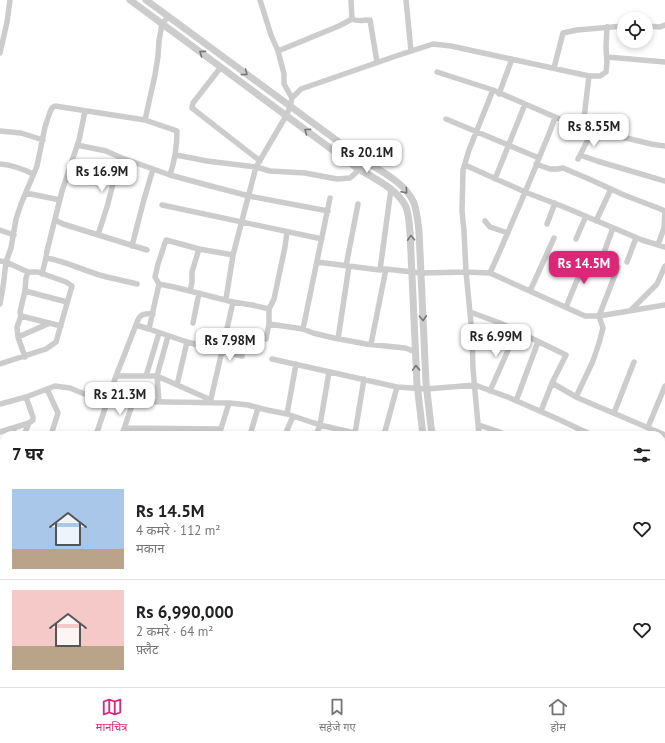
<!DOCTYPE html>
<html lang="hi">
<meta charset="utf-8">
<style>
:root{--surface:#fff;--page:#f2f2f2;--text:#202124;--muted:#757577;--line:#e0e0e0;--accent:#db2777}
body{margin:0;font-family:"PT Sans","Noto Sans Devanagari",sans-serif;background:var(--page);color:var(--text);height:100vh;display:flex;flex-direction:column;font-size:15px;white-space:nowrap}
*{box-sizing:border-box;margin:0}
p{font-size:13px;color:var(--muted)}
.icon{flex:none;width:22px;height:22px;fill:none;stroke:currentColor;stroke-width:2;stroke-linecap:round;stroke-linejoin:round}
.map{position:relative;flex:1;overflow:hidden}
.panel{position:absolute;left:0px;top:431px;width:665px;height:256px;display:flex;flex-direction:column;background:var(--surface);border-radius:12px 12px 0 0;box-shadow:0 2px 6px #0003}
.panel>*{flex:none}
.tools{position:absolute;left:617px;top:12px;display:grid;gap:8px}
.tools a{display:grid;place-items:center;width:36px;height:36px;border-radius:50%;background:var(--surface);box-shadow:0 2px 6px #0003;font-size:20px}
.price{position:absolute;translate:-50% -34px;padding:0 9px;border-radius:8px;background:#fff;color:#222;font-size:13px;line-height:26px;filter:drop-shadow(0 1px 2px #0008)}
.price::after{content:'';position:absolute;left:50%;top:24px;width:12px;height:9px;margin-left:-6px;background:inherit;clip-path:polygon(0 0,100% 0,50% 100%)}
.price.current{background:var(--accent);color:#fff}
ul{padding:0;list-style:none}
li{display:flex;align-items:center;gap:12px;height:100px;padding:0 12px}
li+li{border-top:1px solid var(--line)}
li span{display:grid;place-items:center;flex:none;width:112px;height:80px;border-radius:0px;color:#555}
li>.icon{margin-inline-start:auto}
span .icon{width:48px;height:48px;fill:#fffc;stroke-width:1}
li b{font-size:17px}
h2{display:flex;justify-content:space-between;align-items:center;height:48px;padding:0 12px;font-size:17px}
.dock{display:flex;justify-content:space-around;align-items:center;height:56px;border-top:1px solid var(--line);background:var(--surface);font-size:11px;color:var(--muted)}
.dock a{display:grid;justify-items:center;gap:2px}
.dock .current{color:var(--accent)}
.map>svg:first-child{display:block}
.lines{fill:none;stroke-linecap:round;stroke-linejoin:round}
.minor{stroke:#ccc;stroke-width:5.5}
.tertiary{stroke:#ccc;stroke-width:7}
.oneway{stroke:#767676}
</style>
<div class="map">
<svg width="665" height="687" viewBox="0 0 665 687">
<rect width="100%" height="100%" fill="#fff"/>
<g class="lines">
<path class="minor" d="M 260,0 L 271,35 L 278,51 L 284,74 L 284,84 L 292,98
M 351,0 L 352,19
M 406,0 L 411,51
M 646,26 L 660,27 L 665,25
M 278,51 L 339,26 L 352,19 C 357,22 364,20 370,20 L 377,62
M 0,53 L 7,22 L 10,0
M 607,57 L 665,62
M 221,67 L 193,103 L 192,108 L 260,161
M 554,68 L 563,33 L 577,30 L 624,26
M 437,72 L 493,90 L 555,117 L 593,130 L 651,144 L 665,146
M 589,76 L 600,76 L 606,72 L 607,62 L 606,47 L 607,27
M 499,94 L 512,59
M 446,119 L 539,158
M 145,120 L 155,75 L 158,56 L 159,41 L 162,24 L 168,17
M 0,131 L 21,133 L 43,140
M 77,145 L 106,151 L 122,158 L 170,175 L 207,185 L 249,196 L 328,211
M 176,155 L 207,161 L 256,167 L 270,171 L 305,173 L 337,179 L 350,178 L 360,169
M 580,155 L 597,161 L 665,181
M 578,159 L 593,130
M 0,164 C 12,165 23,169 33,174
M 536,164 L 550,169 L 557,169 L 563,168 L 589,179 L 624,195 L 658,208 L 665,211
M 465,165 L 525,192 L 564,207 L 642,240 L 665,247
M 495,179 L 525,104
M 26,193 L 60,200
M 162,205 L 322,239
M 55,220 L 63,224 L 147,250
M 485,221 L 490,227 L 508,233
M 596,221 L 611,189
M 547,224 L 555,203
M 0,230 L 14,235
M 98,235 L 107,207 L 117,168 L 122,158
M 576,239 L 586,216
M 658,245 L 664,228 L 665,212
M 132,246 L 143,203 L 153,169
M 233,255 L 199,249 L 166,240 L 158,264 L 155,277 L 159,284 L 174,287 L 233,302 L 252,305 L 269,309 L 269,324 L 303,329 L 313,333 L 334,338 L 366,344 L 405,348 L 416,352
M 46,258 C 66,261 84,271 103,276 C 114,279 126,281 137,284
M 602,258 L 613,228
M 0,261 L 6,262 L 28,272 L 38,272 L 66,282 L 72,286 L 56,342 L 46,349 L 0,364
M 317,262 L 380,270 L 386,269 L 421,273 L 466,272 L 464,231 L 462,211 L 463,170 L 469,150 L 493,90
M 627,262 L 636,238
M 346,266 L 358,204
M 380,270 L 391,189
M 490,273 L 585,316 L 599,316 L 665,305
M 42,274 L 46,258 L 47,251 L 62,191 L 79,140 L 85,111
M 25,291 L 67,302
M 190,291 L 192,282 L 192,272 L 199,249
M 530,291 L 554,238
M 226,299 L 233,255 L 256,167 L 286,116 L 290,107 L 292,98 L 301,89 L 396,56 L 433,44 L 451,46 L 589,76 L 583,126
M 233,302 L 226,333 L 233,334
M 0,304 L 3,287 L 6,262 L 11,248 L 16,219 L 21,204 L 37,166 L 45,127 L 50,112 L 52,108 L 55,106 L 145,120 C 156,124 167,127 177,131 C 177,146 175,160 170,175
M 566,307 L 587,256
M 269,309 L 274,299 L 285,247 L 287,232
M 631,310 L 657,284 L 665,266
M 470,312 L 500,323 L 566,355 L 552,383 L 578,398 L 665,435
M 21,316 L 61,326
M 193,323 L 199,293
M 136,325 C 139,315 142,313 153,314
M 149,329 L 187,342 L 242,356
M 303,329 L 330,198
M 18,337 L 50,323
M 266,339 L 269,324
M 338,339 L 349,266
M 371,344 L 386,269
M 25,357 L 18,337 L 17,327 L 21,316 L 20,312 L 25,291 L 26,278 L 28,272
M 272,359 L 397,387 L 426,389 L 475,385 L 510,398 L 560,420 L 592,435
M 116,376 L 157,376 L 211,400
M 146,376 L 159,333
M 177,385 L 187,342
M 47,389 L 58,413 L 51,435
M 490,391 L 516,332
M 576,397 L 593,361 L 599,343 L 603,328 L 599,316 L 618,267
M 516,401 L 538,342
M 159,402 L 157,376 L 168,336
M 210,403 L 222,351
M 0,404 L 26,397 L 55,386 L 70,388 L 92,397 L 107,401 L 229,403 L 248,405 L 267,410 L 287,414 L 320,425 L 363,435
M 541,411 L 552,383
M 614,413 L 634,362
M 287,414 L 296,364
M 479,425 L 508,435
M 648,427 L 665,386
M 13,428 L 15,435
M 125,428 L 220,429
M 0,432 L 29,423 L 33,420 L 33,417 L 26,397
M 355,433 L 364,379
M 24,435 L 29,423
M 96,435 L 116,376 L 136,325 L 149,329 L 159,284
M 122,435 L 133,402
M 219,435 L 229,403
M 250,435 L 258,408
M 285,435 L 293,416
M 316,435 L 320,425 L 329,372
M 384,435 L 397,387
M 479,435 L 473,369 L 472,333 L 466,272 L 490,273 C 506,238 521,202 536,166 C 542,149 550,134 555,117
M 0,466 L 4,467
M 661,469 L 665,471
M 661,553 L 665,544
M 661,595 L 665,593
M 0,600 L 4,601
M 0,621 L 4,622
M 0,641 L 4,641
M 661,668 L 665,667
M 163,683 L 171,687
M 388,683 L 398,687
M 631,683 L 632,687
M 1,687 L 4,674
M 35,687 L 35,683
M 155,687 L 157,683
M 194,687 L 196,683
M 249,687 L 250,683
M 292,687 L 293,683
M 424,687 L 434,683
M 613,687 L 623,683"/>
<path class="tertiary" d="M 130,0 L 357,168 C 373,178 398,189 406,207 C 409,215 409,223 410,232 L 417,384 L 423,435
M 146,0 L 362,159 C 380,171 405,182 414,203 C 417,212 418,222 419,231 L 426,383 L 432,435
M 661,607 L 665,605
M 661,616 L 665,615
M 594,683 L 596,687
M 457,687 L 467,683
M 484,687 L 493,683"/>
</g>
<defs><path id="oneway-chevron" d="M-2-3.5L2.5 0L-2 3.5" fill="none" stroke-width="1.6" stroke-linecap="round" stroke-linejoin="round"/></defs>
<g class="oneway">
<use href="#oneway-chevron" transform="translate(202 53) rotate(-144)"/>
<use href="#oneway-chevron" transform="translate(245 73) rotate(37)"/>
<use href="#oneway-chevron" transform="translate(307 131) rotate(-144)"/>
<use href="#oneway-chevron" transform="translate(405 191) rotate(49)"/>
<use href="#oneway-chevron" transform="translate(411 238) rotate(-93)"/>
<use href="#oneway-chevron" transform="translate(423 318) rotate(87)"/>
<use href="#oneway-chevron" transform="translate(416 368) rotate(-92)"/>
</g>
</svg>
<div class="tools">
<a><svg class="icon" aria-label="locate" viewBox="0 0 24 24"><circle cx="12" cy="12" r="6"/><path d="M12 2v4M12 18v4M2 12h4M18 12h4"/></svg></a>
</div>
<b class="price" style="left:594px;top:148px">Rs 8.55M</b>
<b class="price" style="left:367px;top:174px">Rs 20.1M</b>
<b class="price" style="left:102px;top:193px">Rs 16.9M</b>
<b class="price current" style="left:584px;top:285px">Rs 14.5M</b>
<b class="price" style="left:496px;top:358px">Rs 6.99M</b>
<b class="price" style="left:230px;top:362px">Rs 7.98M</b>
<b class="price" style="left:120px;top:416px">Rs 21.3M</b>
<section class="panel">
<h2>7 घर<svg class="icon" aria-label="filters" viewBox="0 0 24 24"><path d="M4 7h16M4 17h16"/><circle cx="9" cy="7" r="2"/><circle cx="15" cy="17" r="2"/></svg></h2>
<ul>
<li><span style="background:linear-gradient(#a9c7e8 75%,#b9a48a 0)"><svg class="icon" aria-label="home" viewBox="0 0 24 24"><path d="M3 11l9-7 9 7M6 9v11h12V9"/></svg></span><div><b>Rs 14.5M</b><p>4 कमरे · 112 m²</p><p>मकान</p></div><svg class="icon" aria-label="heart" viewBox="0 0 24 24"><path d="M12 20l-8-8c-3-5 5-10 8-4 3-6 11-1 8 4z"/></svg></li>
<li><span style="background:linear-gradient(#f6c9c9 70%,#b9a48a 0)"><svg class="icon" aria-label="home" viewBox="0 0 24 24"><path d="M3 11l9-7 9 7M6 9v11h12V9"/></svg></span><div><b>Rs 6,990,000</b><p>2 कमरे · 64 m²</p><p>फ़्लैट</p></div><svg class="icon" aria-label="heart" viewBox="0 0 24 24"><path d="M12 20l-8-8c-3-5 5-10 8-4 3-6 11-1 8 4z"/></svg></li>
</ul>
</section>
</div>
<nav class="dock">
<a class="current"><svg class="icon" aria-label="map" viewBox="0 0 24 24"><path d="M3 6l6-2 6 2 6-2v14l-6 2-6-2-6 2zM9 4v14M15 6v14"/></svg>मानचित्र</a>
<a><svg class="icon" aria-label="saved" viewBox="0 0 24 24"><path d="M7 4h10v16l-5-4-5 4z"/></svg>सहेजे गए</a>
<a><svg class="icon" aria-label="home" viewBox="0 0 24 24"><path d="M3 11l9-7 9 7M6 9v11h12V9"/></svg>होम</a>
</nav>
